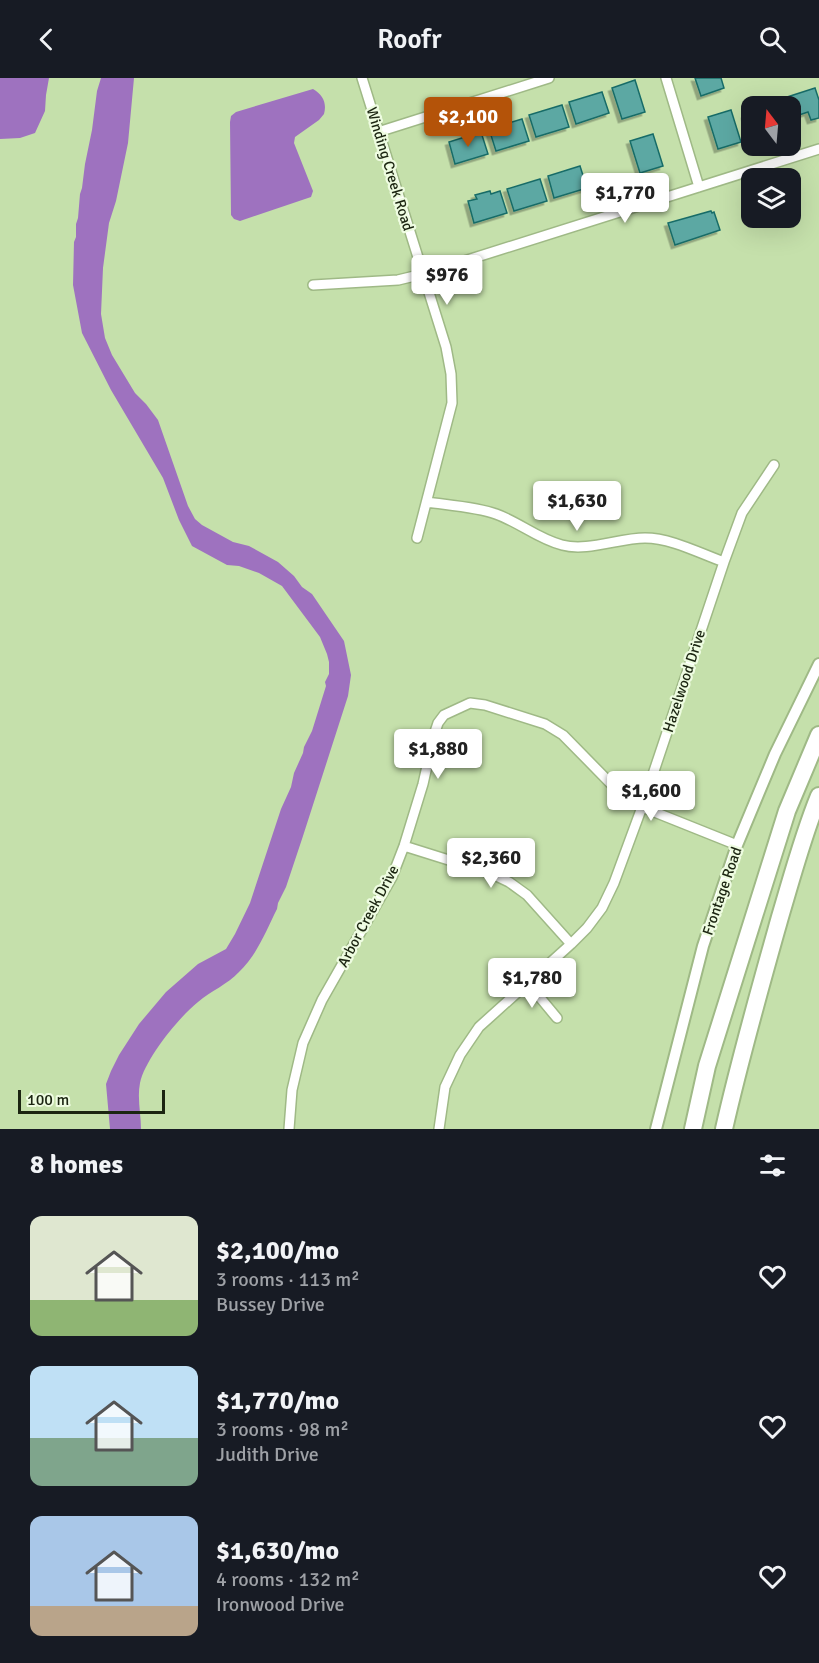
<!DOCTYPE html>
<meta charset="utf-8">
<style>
:root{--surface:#171b24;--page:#242831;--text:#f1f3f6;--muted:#9ea1a6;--accent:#b45309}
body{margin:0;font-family:Signika,sans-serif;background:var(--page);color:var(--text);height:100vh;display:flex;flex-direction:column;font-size:22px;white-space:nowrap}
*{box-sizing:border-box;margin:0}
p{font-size:20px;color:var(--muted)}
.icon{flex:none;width:33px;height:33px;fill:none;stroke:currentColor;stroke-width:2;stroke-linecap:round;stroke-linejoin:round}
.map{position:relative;height:1051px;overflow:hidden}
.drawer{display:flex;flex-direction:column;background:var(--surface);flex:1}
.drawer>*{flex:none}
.needle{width:39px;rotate:344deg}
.fabs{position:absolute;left:741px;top:18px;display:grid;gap:12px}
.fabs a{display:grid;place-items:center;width:60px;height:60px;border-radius:12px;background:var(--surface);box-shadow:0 6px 24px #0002;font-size:30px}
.scale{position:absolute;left:18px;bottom:15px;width:147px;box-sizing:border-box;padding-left:6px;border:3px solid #1b2511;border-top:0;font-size:16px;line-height:21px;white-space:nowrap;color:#1b2511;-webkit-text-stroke:4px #eefce1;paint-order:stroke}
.price{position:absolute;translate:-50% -51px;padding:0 14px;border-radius:6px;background:#fff;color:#222;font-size:20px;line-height:39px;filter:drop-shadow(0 2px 3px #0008)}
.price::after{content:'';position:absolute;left:50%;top:36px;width:18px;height:14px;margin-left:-9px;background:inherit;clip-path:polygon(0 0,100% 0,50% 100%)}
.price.selected{background:var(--accent);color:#fff}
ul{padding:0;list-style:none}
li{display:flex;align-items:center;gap:18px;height:150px;padding:0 30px}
li span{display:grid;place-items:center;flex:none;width:168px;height:120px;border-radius:12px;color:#555}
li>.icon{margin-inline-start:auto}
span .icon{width:72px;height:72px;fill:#fffc;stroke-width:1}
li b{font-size:26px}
h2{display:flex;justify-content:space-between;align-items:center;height:72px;padding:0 30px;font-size:26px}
header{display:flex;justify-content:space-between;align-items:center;height:78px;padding:0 30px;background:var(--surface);font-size:27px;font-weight:600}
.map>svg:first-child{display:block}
.water{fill:#9e72bf}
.building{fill:#5ca8a3;stroke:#196c68;stroke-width:1.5;filter:url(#shadow)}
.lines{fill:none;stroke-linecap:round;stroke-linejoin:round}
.minor-casing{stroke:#9fb986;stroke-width:12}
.tertiary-casing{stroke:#9fb986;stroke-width:14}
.motorway-casing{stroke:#9fb986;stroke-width:20}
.minor{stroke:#fff;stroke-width:9}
.tertiary{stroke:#fff;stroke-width:10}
.motorway{stroke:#fff;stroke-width:16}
.labels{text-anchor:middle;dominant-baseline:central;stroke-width:4.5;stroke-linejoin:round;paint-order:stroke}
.street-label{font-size:15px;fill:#1b2511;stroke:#eefce1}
</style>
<header><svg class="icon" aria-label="back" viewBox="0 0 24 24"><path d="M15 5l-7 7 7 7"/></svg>Roofr<svg class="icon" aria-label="search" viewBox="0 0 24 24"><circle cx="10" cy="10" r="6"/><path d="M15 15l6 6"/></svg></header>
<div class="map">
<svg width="819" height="1051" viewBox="0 0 819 1051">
<defs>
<filter id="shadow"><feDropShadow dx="-3.5" dy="3.5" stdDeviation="0" flood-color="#0004"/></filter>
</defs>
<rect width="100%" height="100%" fill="#c5e0ab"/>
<path class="water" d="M 0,0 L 49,0 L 46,17 L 45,33 L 35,55 L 20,60 L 0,61 Z
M 101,0 L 134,0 L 128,65 L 116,123 L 109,145 L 103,190 L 101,236 L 105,260 L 112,277 L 135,315 L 146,326 L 158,342 L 188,428 L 195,441 L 202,447 L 233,464 L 249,468 L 278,484 L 294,498 L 302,509 L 312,516 L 344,563 L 351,597 L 348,618 L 303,758 L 286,809 L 278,825 L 277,831 C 266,853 257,877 239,894 C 228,906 211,913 198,924 C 179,939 145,981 140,1005 C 137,1020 141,1036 141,1051 L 110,1051 L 106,1006 L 111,993 L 119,977 L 139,946 L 166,914 L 198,886 L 226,871 L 235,856 L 250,825 L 281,731 L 291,709 L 294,695 L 303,675 L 304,669 L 312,653 L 326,608 L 325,604 L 329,596 L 329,584 L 327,576 L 320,559 L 282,508 L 259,495 L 239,488 L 227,487 L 192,468 L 179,442 L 163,400 L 111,312 L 82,255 L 73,207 L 74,164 L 76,159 L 76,146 L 78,140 L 80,116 L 82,110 L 85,86 L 92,52 L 97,13 Z
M 313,11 C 323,17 327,25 324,36 L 319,42 L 295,59 L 294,65 L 313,113 L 311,119 L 240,143 L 234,141 L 231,137 L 230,44 L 231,38 L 236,34 Z"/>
<path class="building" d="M 695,0 L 721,0 L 724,10 L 701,18 Z
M 635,2 L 645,34 L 622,41 L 612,10 Z
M 815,10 L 819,22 L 819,40 L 811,42 L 808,34 L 796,38 L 794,31 L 790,32 L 790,28 L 787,28 L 784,20 Z
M 602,14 L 609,35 L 576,46 L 569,24 Z
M 562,27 L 569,49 L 536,59 L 529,37 Z
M 731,32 L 741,64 L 718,71 L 708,39 Z
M 752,35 L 752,59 L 751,59 L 745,37 Z
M 522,41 L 529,63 L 496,73 L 489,51 Z
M 481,54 L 488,76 L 455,86 L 449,64 Z
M 653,56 L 663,88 L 640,95 L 630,63 Z
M 580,88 L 587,110 L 554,120 L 548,98 Z
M 540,101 L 547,123 L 514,133 L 507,111 Z
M 490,113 L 491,116 L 500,113 L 507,135 L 474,145 L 468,123 L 477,121 L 475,117 Z
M 711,133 L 712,135 L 714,134 L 720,152 L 675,167 L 668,145 Z"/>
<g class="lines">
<defs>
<path id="minor" d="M 362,0 L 446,269 L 451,296 L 452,325 L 417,460
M 666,0 L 699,109
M 378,54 L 549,0
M 313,207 L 398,202 L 423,196 L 819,71
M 427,424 C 447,427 477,429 496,436 C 519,444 538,461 562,467 C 587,474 619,460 645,460 C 671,460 699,475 724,484
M 404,768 L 490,795 L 509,804 L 527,817 L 571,866
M 528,905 L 557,940
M 289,1051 L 292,1012 L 303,965 L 322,922 L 392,799 L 404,768 L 423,706 L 434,657 L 438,645 L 444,637 L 470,625 L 485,627 L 545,646 L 563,657 L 618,713 L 642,729 L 737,767
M 439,1051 L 445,1009 L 460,977 L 479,949 L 571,866 L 587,850 L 602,830 L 614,805 L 642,729 L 724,484 L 742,435 L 774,387"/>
<path id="tertiary" d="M 656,1051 L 703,868 L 737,767 L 775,676 L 819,586"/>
<path id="motorway" d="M 693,1051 L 707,988 L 787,733 L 819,657
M 724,1051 C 740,980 760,910 780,839 C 792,799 803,757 819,718"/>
</defs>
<use href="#minor" class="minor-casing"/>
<use href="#tertiary" class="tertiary-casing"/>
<use href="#motorway" class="motorway-casing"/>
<use href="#minor" class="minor"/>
<use href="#tertiary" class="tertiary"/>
<use href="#motorway" class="motorway"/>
</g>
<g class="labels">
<g class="street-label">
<text transform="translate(390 91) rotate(73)">Winding Creek Road</text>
<text transform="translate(684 603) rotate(-72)">Hazelwood Drive</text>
<text transform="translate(722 813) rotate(-71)">Frontage Road</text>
<text transform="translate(368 838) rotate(-62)">Arbor Creek Drive</text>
</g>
</g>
</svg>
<div class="fabs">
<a><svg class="needle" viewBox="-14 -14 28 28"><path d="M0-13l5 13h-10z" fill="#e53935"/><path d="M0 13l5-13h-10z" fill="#9ea1a6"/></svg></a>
<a><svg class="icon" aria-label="layers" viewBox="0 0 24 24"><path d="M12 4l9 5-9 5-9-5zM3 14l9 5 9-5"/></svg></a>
</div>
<div class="scale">100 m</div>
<b class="price selected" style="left:468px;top:70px">$2,100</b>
<b class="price" style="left:625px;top:146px">$1,770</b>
<b class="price" style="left:447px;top:228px">$976</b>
<b class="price" style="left:577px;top:454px">$1,630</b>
<b class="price" style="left:438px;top:702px">$1,880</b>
<b class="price" style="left:651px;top:744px">$1,600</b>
<b class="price" style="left:491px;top:811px">$2,360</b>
<b class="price" style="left:532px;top:931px">$1,780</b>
</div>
<section class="drawer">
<h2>8 homes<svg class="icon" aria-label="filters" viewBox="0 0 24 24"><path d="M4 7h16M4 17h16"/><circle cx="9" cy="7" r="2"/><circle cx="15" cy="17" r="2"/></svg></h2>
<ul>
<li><span style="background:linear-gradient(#dfe7d0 70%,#8fb573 0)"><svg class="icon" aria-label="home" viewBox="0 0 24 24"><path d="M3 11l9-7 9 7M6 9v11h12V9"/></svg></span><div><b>$2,100/mo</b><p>3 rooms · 113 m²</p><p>Bussey Drive</p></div><svg class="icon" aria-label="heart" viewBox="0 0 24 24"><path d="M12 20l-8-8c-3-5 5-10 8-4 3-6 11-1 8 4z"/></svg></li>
<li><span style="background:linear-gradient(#bfe0f5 60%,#7fa58c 0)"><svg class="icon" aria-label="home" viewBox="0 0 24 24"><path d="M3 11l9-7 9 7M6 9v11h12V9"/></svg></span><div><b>$1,770/mo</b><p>3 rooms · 98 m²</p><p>Judith Drive</p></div><svg class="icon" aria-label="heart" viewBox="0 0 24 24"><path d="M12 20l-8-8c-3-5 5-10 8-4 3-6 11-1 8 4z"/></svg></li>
<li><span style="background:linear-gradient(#a9c7e8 75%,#b9a48a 0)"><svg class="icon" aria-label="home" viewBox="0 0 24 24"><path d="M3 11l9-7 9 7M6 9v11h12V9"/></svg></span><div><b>$1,630/mo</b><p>4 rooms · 132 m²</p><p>Ironwood Drive</p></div><svg class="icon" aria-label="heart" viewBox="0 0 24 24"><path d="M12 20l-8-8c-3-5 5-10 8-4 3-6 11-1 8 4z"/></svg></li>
</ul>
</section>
